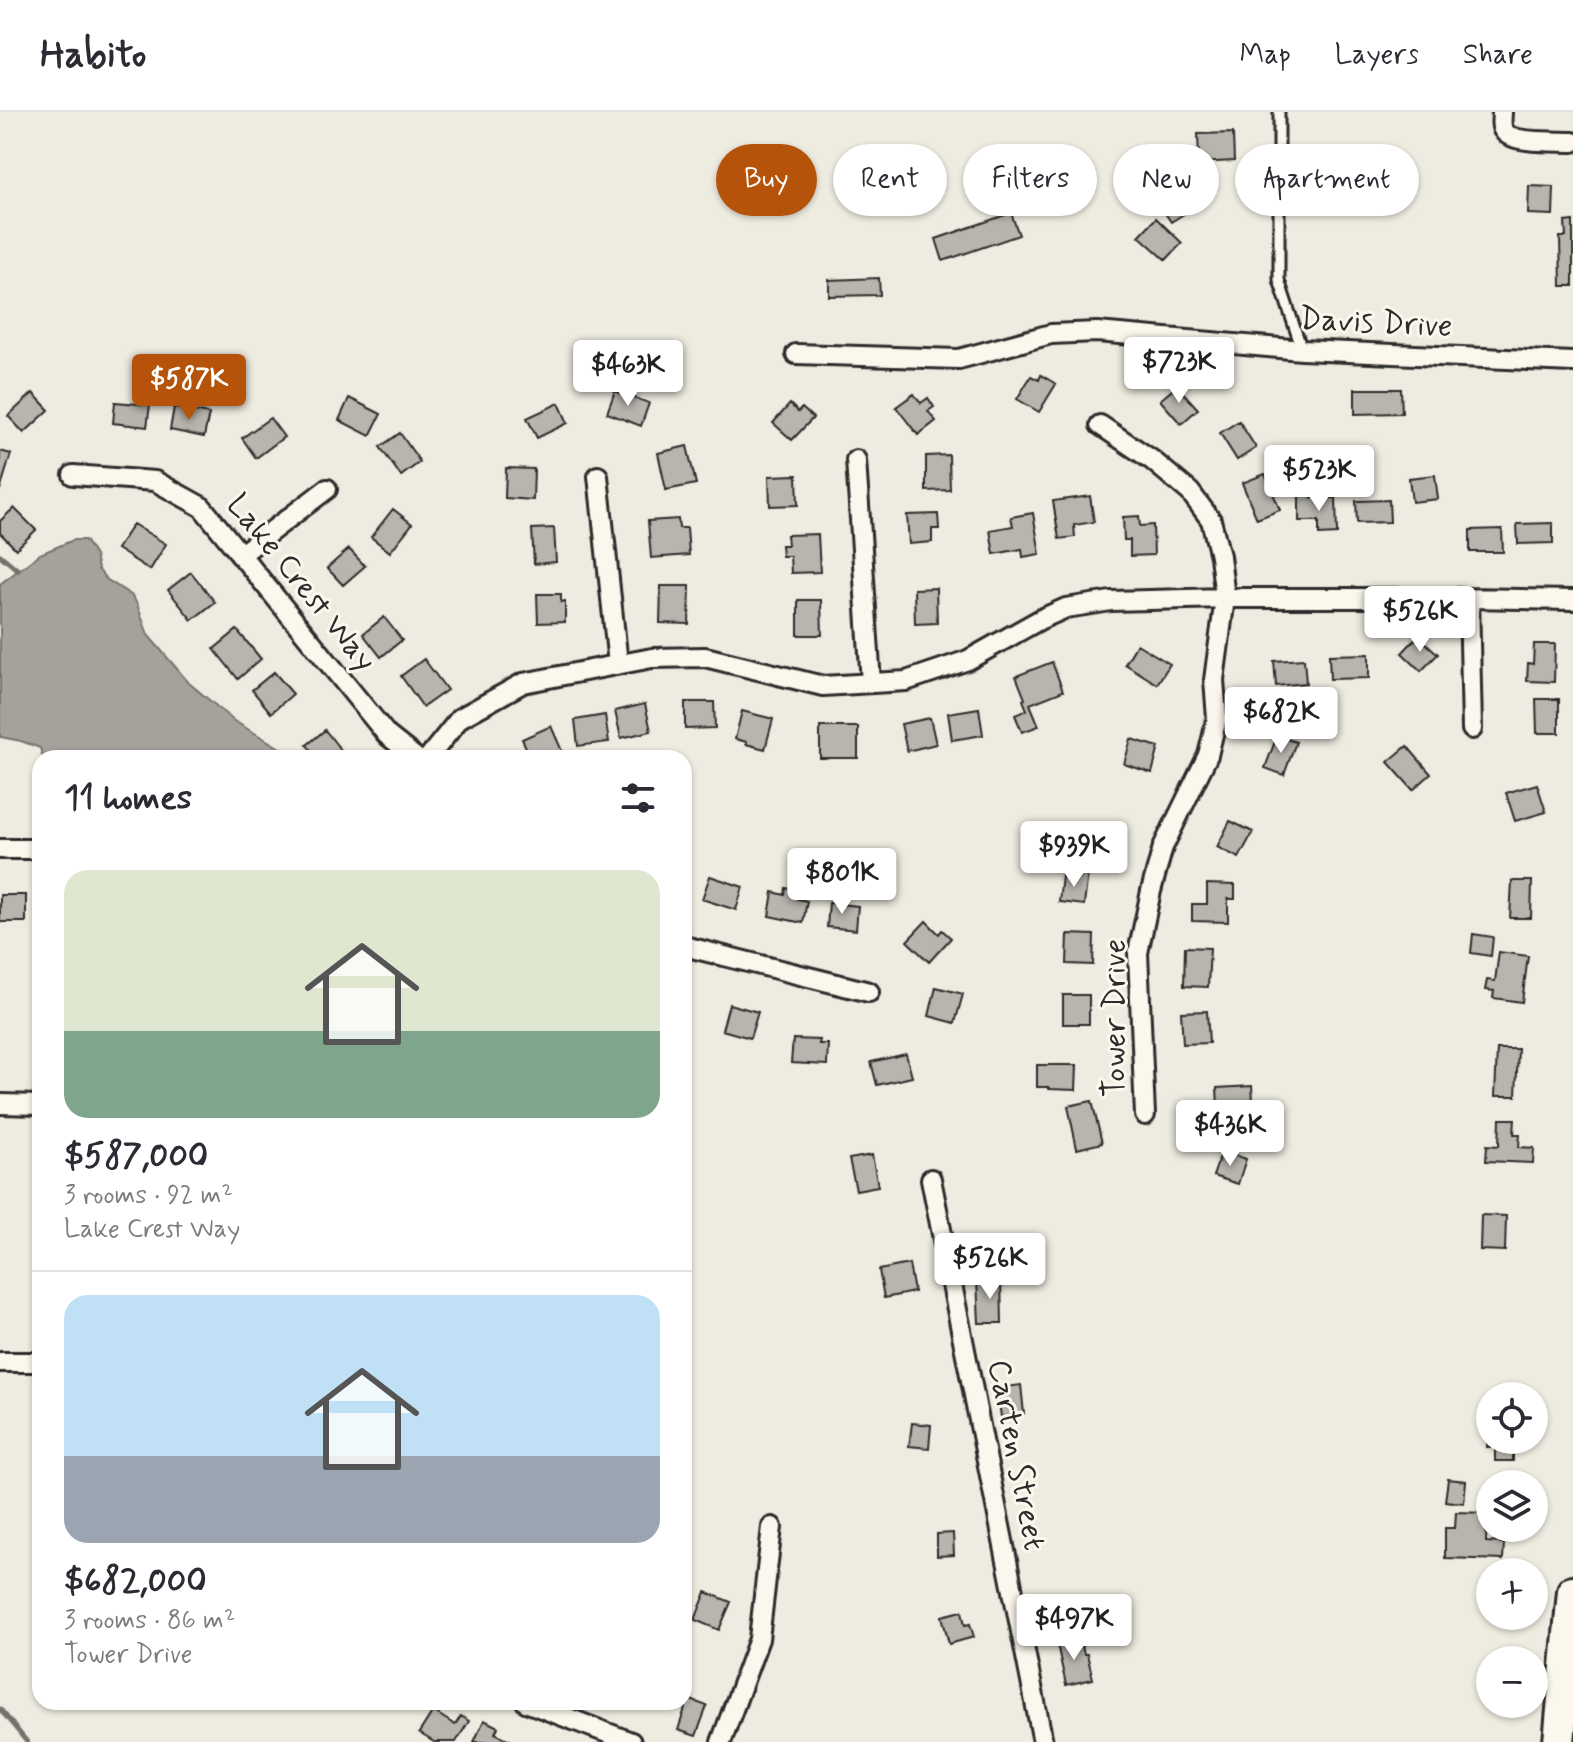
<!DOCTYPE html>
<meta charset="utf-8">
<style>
:root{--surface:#fff;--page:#f7f7f7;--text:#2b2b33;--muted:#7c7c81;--line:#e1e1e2;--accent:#b45309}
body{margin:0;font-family:Mynerve,sans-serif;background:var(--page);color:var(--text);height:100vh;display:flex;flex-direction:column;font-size:30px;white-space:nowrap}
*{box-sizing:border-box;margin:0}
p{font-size:26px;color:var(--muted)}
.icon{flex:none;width:44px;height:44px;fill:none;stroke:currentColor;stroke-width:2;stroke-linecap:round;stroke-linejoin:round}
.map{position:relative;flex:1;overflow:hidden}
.details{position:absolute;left:32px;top:638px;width:660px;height:960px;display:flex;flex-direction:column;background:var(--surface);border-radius:24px;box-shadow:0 2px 6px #0004}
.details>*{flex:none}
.hud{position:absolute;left:716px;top:32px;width:736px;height:72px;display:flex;gap:16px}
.fabs{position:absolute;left:1476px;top:1270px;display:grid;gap:16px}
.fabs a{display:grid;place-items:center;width:72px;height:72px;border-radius:50%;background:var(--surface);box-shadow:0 2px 6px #0004;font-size:40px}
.price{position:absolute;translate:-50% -68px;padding:0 18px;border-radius:8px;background:#fff;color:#222;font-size:26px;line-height:52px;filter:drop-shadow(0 2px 4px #0008)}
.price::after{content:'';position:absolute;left:50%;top:48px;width:24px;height:18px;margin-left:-12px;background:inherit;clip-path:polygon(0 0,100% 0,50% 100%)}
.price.on{background:var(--accent);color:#fff}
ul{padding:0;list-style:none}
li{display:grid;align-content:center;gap:16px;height:424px;padding:0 32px}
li+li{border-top:2px solid var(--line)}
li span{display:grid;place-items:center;height:248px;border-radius:24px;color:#555}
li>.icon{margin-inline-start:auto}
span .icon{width:144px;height:144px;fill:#fffc;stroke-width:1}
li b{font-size:34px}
h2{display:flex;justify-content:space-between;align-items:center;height:96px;padding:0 32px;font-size:34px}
.pill{padding:0 28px;border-radius:36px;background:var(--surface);box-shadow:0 2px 6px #0004;font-size:28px;line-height:72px}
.pill.on{background:var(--accent);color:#fff}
header{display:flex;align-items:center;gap:48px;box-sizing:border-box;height:112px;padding:0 40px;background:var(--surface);border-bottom:2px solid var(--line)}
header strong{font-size:38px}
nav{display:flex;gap:44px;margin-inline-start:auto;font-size:28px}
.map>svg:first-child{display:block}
.water{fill:#a4a29a;stroke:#74726e;stroke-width:2}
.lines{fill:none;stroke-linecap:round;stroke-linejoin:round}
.stream{stroke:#74726e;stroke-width:5}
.building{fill:#b8b5ae;stroke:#2b2b2b;stroke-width:2}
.lane-casing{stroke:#2b2b2b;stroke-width:15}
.street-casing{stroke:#2b2b2b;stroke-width:24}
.primary-casing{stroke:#2b2b2b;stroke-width:36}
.lane{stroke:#fbf7ec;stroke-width:9}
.street{stroke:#fbf7ec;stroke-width:18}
.primary{stroke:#fbf7ec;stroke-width:30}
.labels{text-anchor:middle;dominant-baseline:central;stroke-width:6;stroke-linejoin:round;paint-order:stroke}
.street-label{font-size:32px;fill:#2b2b2b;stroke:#fbf7ec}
</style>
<header>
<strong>Habito</strong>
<nav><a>Map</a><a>Layers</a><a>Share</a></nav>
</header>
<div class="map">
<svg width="1573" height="1630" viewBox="0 0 1573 1630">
<rect width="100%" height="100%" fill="#eeebe0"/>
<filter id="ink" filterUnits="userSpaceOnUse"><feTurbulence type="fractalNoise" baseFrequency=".0125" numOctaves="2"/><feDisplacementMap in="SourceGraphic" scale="16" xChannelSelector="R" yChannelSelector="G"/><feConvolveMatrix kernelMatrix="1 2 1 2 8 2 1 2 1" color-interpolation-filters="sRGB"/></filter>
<g filter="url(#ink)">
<path class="water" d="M 73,428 L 85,428 L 95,444 L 98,457 L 106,467 L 131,483 L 137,492 L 148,523 L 189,571 L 234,609 L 297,646 L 43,646 L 40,636 L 21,629 L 0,625 L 0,472 L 40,442 Z"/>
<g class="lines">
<path class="stream" d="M 0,443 L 18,458
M 0,1597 L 27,1630"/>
</g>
<path class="building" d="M 1233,21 L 1234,49 L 1199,51 L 1198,22 Z
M 1529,74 L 1554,75 L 1553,103 L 1528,102 Z
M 1179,87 L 1187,100 L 1171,110 L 1163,98 Z
M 1011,101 L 1019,123 L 943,149 L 936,127 Z
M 1156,106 L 1182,131 L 1166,148 L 1139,124 Z
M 1573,109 L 1573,174 L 1561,174 L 1560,125 L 1566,125 L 1565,110 Z
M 879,166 L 880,183 L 829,184 L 829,168 Z
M 1041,263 L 1056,272 L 1039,300 L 1017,287 L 1031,264 L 1039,268 Z
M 1177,274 L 1198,297 L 1181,312 L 1160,288 Z
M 1355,277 L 1401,277 L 1402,301 L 1355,302 Z
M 615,279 L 649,291 L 641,314 L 607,301 Z
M 33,281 L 49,298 L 24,321 L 8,304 Z
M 914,282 L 921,291 L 928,286 L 934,295 L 928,299 L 936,309 L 918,323 L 896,295 Z
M 349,286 L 381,302 L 370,324 L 339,308 Z
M 115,290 L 150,293 L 147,315 L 113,311 Z
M 559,291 L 568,311 L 537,326 L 527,306 Z
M 790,292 L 798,300 L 802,296 L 813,306 L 792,328 L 773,311 Z
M 174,295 L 209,302 L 204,325 L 170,318 Z
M 270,306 L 284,325 L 256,346 L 242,326 Z
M 1239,309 L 1256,336 L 1237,348 L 1220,321 Z
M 400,321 L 420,350 L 401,364 L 380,335 Z
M 687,334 L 696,372 L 666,378 L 658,341 Z
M 0,339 L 11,342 L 0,378 Z
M 949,343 L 950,378 L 926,379 L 926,344 Z
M 506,356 L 534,357 L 533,388 L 505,386 Z
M 1265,362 L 1280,398 L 1257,407 L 1242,371 Z
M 797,363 L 798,393 L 770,394 L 769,364 Z
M 1435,363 L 1438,387 L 1412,390 L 1409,366 Z
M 1299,381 L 1312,381 L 1312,386 L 1336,386 L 1337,422 L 1319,423 L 1319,409 L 1299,409 Z
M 1090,384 L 1094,410 L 1074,413 L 1075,425 L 1059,427 L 1053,389 Z
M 1389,388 L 1390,410 L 1357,411 L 1356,389 Z
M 14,396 L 36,418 L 16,437 L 0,421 L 0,409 Z
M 393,397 L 412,412 L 390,440 L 371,425 Z
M 1033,401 L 1040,442 L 1023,445 L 1022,437 L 994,442 L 990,418 L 1013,414 L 1011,405 Z
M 938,402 L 939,417 L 932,417 L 932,430 L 909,432 L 907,403 Z
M 1139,404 L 1140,414 L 1153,413 L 1154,443 L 1130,444 L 1130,428 L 1124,428 L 1123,405 Z
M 678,407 L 679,416 L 687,416 L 689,443 L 651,446 L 648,409 Z
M 1553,411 L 1553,431 L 1518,432 L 1517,412 Z
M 133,412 L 166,432 L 150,458 L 117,437 Z
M 554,416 L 556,450 L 534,452 L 532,417 Z
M 1502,417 L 1503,440 L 1470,440 L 1470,418 Z
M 818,422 L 820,460 L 791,461 L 790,444 L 782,444 L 781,433 L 788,433 L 787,423 Z
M 349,437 L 365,454 L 343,473 L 327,456 Z
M 191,460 L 215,490 L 192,508 L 168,478 Z
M 661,474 L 690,474 L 689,512 L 660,511 Z
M 936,476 L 937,511 L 915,512 L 914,477 Z
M 537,482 L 561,482 L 561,490 L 565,489 L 565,510 L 538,511 Z
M 798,488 L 821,488 L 822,523 L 798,523 Z
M 384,505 L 402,528 L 381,545 L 363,522 Z
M 237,518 L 261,547 L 238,567 L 214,537 Z
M 1418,524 L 1438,542 L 1421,559 L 1402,541 Z
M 1137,532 L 1170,552 L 1157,572 L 1125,552 Z
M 1534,532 L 1555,532 L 1554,570 L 1527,569 L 1528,551 L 1533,552 Z
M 1369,542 L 1369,566 L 1330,567 L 1329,543 Z
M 424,547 L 447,578 L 423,595 L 401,564 Z
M 1304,547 L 1306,571 L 1276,574 L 1274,549 Z
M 1052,550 L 1063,579 L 1030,592 L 1039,614 L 1022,620 L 1015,603 L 1027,598 L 1023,588 L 1025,587 L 1016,564 Z
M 274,560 L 293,582 L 271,601 L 252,578 Z
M 1536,587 L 1559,587 L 1559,621 L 1537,621 Z
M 685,590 L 714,590 L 715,616 L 685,617 Z
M 645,592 L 651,619 L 621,626 L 615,599 Z
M 979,596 L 983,623 L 952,628 L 948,601 Z
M 742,599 L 773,607 L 765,637 L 746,632 L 747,630 L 735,627 Z
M 605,603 L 609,630 L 578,634 L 575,608 Z
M 930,606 L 936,632 L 907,639 L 901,612 Z
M 551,614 L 562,639 L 545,646 L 531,646 L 522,627 Z
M 820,615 L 858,615 L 858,646 L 820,646 Z
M 325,618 L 347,646 L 317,646 L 307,633 Z
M 1277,624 L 1296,630 L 1284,663 L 1265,656 Z
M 1131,627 L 1159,635 L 1152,661 L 1124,652 Z
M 1407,634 L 1431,662 L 1413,678 L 1388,650 Z
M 1537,672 L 1546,700 L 1515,709 L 1506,681 Z
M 1230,709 L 1253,720 L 1239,746 L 1217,735 Z
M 1076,760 L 1088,761 L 1084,793 L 1059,790 L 1062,764 L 1075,765 Z
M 710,764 L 743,775 L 736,798 L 702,787 Z
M 1512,769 L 1532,769 L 1531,806 L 1510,806 Z
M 1207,772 L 1235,773 L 1235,787 L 1228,787 L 1228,810 L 1192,809 L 1192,792 L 1207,792 Z
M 786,776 L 800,779 L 798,787 L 807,789 L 803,811 L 769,804 L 773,780 L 785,783 Z
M 0,783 L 26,783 L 26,810 L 0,810 Z
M 829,791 L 858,794 L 856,818 L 827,815 Z
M 926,809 L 939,822 L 942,818 L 951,826 L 929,850 L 907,829 Z
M 1068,822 L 1094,823 L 1093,853 L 1067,852 Z
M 1473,822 L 1493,825 L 1491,844 L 1471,841 Z
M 1185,835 L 1210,836 L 1208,875 L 1184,874 Z
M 1499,840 L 1528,844 L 1522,890 L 1493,886 L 1494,879 L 1485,878 L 1487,868 L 1495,869 Z
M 936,875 L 963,882 L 955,911 L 929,904 Z
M 1063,883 L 1089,883 L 1089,912 L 1063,912 Z
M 729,892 L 758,900 L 750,926 L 722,918 Z
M 1207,899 L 1209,931 L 1183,932 L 1181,900 Z
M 793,927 L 820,928 L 819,932 L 828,932 L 827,953 L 791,951 Z
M 1497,937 L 1518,937 L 1516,984 L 1495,984 Z
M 906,942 L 912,965 L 877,973 L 871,950 Z
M 1037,953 L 1077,953 L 1076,978 L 1049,977 L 1049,975 L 1037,975 Z
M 1252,974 L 1254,1002 L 1263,1002 L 1263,1017 L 1244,1018 L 1243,1012 L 1232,1013 L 1231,993 L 1218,994 L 1217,976 Z
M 1092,989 L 1102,1031 L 1077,1037 L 1068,994 Z
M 1500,1007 L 1515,1007 L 1514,1022 L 1520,1022 L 1519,1035 L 1534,1036 L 1533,1051 L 1486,1049 L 1487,1033 L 1499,1034 Z
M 1222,1039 L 1246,1047 L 1238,1072 L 1213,1064 Z
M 872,1043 L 878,1074 L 856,1078 L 849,1047 Z
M 1481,1103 L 1506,1104 L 1505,1139 L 1480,1138 Z
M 909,1152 L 914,1180 L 884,1186 L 879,1158 Z
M 1001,1167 L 1002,1211 L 979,1211 L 977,1168 Z
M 1021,1273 L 1024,1302 L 1001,1305 L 997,1276 Z
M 1488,1307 L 1490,1307 L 1490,1328 L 1513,1328 L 1513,1349 L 1495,1349 L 1495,1335 L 1487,1335 Z
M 912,1311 L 931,1313 L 929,1336 L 909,1334 Z
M 1448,1367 L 1466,1369 L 1464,1391 L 1445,1389 Z
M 1456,1400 L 1487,1401 L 1486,1430 L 1504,1431 L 1503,1448 L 1445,1446 L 1445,1416 L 1455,1416 Z
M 953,1421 L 954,1443 L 937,1444 L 937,1422 Z
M 706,1480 L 731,1490 L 719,1518 L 695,1508 Z
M 962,1499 L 965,1513 L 970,1512 L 974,1525 L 949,1532 L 942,1504 Z
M 1080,1527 L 1084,1542 L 1087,1542 L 1093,1567 L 1066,1573 L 1057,1532 Z
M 688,1587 L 707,1594 L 696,1624 L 678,1618 Z
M 433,1599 L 455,1613 L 461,1604 L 469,1609 L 456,1630 L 434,1630 L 419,1621 Z
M 484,1608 L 498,1615 L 495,1621 L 514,1630 L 474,1630 Z"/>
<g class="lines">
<defs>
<path id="lane" d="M 1279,0 L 1279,168 L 1302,238"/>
<path id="street" d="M 1502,0 C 1502,6 1500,14 1504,19 C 1512,32 1558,29 1573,30
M 796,242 L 959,247 L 1051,222 L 1097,220 L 1302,238 L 1573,250
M 1100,313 L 1152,348 L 1190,380 L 1211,408 L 1220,444 L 1225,486 L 1214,568 L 1217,606 L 1208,643 L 1163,735 L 1151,779 L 1138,841 L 1145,1003
M 856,348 L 871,571
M 73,363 L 155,369 L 202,395 L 387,623 L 416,646
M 598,364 L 618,552
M 240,443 L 327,377
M 1469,486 L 1472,617
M 428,646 L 460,606 L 523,571 L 652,546 L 705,545 L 823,574 L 906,569 L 968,548 L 1041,507 L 1066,496 L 1111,489 L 1225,486 L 1469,486 L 1573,488
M 0,737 L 40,737
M 684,834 L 869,880
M 0,992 L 40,993
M 931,1067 L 1043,1630
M 0,1250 L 40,1250
M 526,1590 L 631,1630
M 721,1630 L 759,1527 L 772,1415"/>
<path id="primary" d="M 1559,1630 L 1573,1479"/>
</defs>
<use href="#lane" class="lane-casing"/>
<use href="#street" class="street-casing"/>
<use href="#primary" class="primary-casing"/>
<use href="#lane" class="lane"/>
<use href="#street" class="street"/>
<use href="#primary" class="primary"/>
</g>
</g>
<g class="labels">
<g class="street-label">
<text transform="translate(1376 211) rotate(3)">Davis Drive</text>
<text transform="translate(301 471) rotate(51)">Lake Crest Way</text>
<text transform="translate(1115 906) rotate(-90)">Tower Drive</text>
<text transform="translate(1016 1343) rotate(79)">Carten Street</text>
</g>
</g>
</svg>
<div class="fabs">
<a><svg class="icon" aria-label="locate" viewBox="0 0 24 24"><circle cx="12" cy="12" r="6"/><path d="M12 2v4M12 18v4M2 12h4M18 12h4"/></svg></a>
<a><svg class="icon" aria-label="layers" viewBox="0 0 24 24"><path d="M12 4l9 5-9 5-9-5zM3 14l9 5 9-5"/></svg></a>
<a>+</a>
<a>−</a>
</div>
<b class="price" style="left:1179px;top:293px">$723K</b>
<b class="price" style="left:628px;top:296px">$463K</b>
<b class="price on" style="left:189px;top:310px">$587K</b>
<b class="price" style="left:1319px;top:401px">$523K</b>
<b class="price" style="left:1420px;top:542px">$526K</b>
<b class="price" style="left:1281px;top:643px">$682K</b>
<b class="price" style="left:1074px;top:777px">$939K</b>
<b class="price" style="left:842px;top:804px">$801K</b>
<b class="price" style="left:1230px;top:1056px">$436K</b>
<b class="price" style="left:990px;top:1189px">$526K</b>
<b class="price" style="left:1074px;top:1550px">$497K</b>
<div class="hud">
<a class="pill on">Buy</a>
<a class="pill">Rent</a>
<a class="pill">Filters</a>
<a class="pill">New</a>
<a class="pill">Apartment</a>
</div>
<section class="details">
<h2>11 homes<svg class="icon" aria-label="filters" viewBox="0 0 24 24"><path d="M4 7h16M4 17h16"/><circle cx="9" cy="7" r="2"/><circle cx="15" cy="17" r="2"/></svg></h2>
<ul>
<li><span style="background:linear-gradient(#dfe7d0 65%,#7fa58c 0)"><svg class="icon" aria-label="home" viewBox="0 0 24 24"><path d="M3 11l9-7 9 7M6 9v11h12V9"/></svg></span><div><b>$587,000</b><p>3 rooms · 92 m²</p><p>Lake Crest Way</p></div></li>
<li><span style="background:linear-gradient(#bfe0f5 65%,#9aa5b1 0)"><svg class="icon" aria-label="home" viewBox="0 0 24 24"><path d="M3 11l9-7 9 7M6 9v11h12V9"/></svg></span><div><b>$682,000</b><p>3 rooms · 86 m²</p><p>Tower Drive</p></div></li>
</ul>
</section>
</div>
